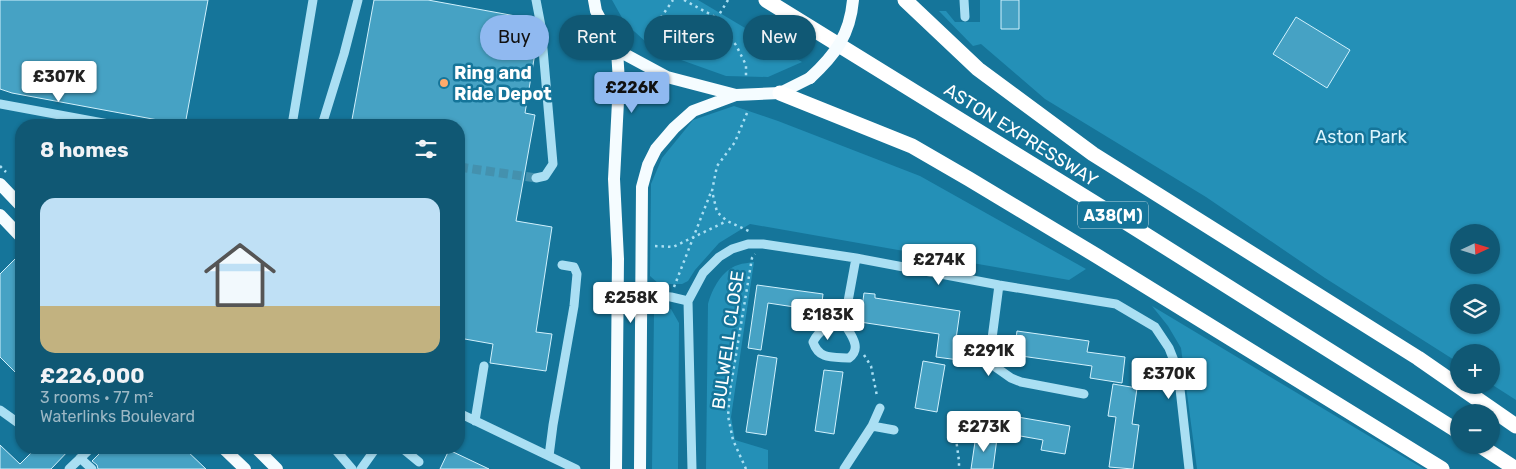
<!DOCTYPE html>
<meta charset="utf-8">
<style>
:root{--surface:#105874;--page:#1e617c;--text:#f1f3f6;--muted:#9cb8c5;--line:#306e86;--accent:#90b9f0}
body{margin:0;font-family:Rubik,sans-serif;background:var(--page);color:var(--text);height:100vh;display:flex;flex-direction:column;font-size:19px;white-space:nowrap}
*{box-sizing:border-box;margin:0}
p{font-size:16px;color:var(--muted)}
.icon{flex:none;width:28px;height:28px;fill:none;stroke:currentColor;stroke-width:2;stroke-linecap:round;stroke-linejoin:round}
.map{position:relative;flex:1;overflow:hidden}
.panel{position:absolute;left:15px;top:119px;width:450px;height:335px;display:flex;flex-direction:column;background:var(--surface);border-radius:20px;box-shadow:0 1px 4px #0004}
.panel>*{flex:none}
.top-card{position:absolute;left:480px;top:15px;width:475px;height:45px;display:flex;gap:10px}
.needle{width:32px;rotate:86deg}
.controls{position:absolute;left:1450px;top:224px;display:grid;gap:10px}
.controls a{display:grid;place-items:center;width:50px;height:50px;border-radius:50%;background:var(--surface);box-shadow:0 1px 4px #0004;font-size:25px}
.price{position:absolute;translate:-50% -42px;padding:0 11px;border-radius:5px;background:#fff;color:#222;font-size:16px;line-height:32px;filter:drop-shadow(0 1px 2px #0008)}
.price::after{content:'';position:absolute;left:50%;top:30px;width:15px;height:11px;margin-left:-8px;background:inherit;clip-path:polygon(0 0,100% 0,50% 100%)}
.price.on{background:var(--accent);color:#111}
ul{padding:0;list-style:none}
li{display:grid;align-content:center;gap:10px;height:265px;padding:0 25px}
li+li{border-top:1px solid var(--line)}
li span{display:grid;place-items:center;height:155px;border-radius:15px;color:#555}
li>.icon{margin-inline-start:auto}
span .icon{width:90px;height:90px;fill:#fffc;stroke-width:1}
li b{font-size:21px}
h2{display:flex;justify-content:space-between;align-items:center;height:60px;padding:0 25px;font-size:21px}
.pill{padding:0 18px;border-radius:22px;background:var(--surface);box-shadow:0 1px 4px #0004;font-size:18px;line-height:45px}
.pill.on{background:var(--accent);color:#111}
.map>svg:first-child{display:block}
.green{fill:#2490b7;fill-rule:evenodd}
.building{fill:#46a2c4;stroke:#d1f1fd}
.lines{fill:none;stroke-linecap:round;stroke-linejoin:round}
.minor-tunnel{stroke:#4491ae;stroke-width:9;stroke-dasharray:9 4.5;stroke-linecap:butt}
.path{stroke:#aadff3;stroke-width:2.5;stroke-dasharray:2.5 4;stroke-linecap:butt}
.minor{stroke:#aadff3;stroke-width:9}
.major{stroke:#f5fcff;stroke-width:12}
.highway{stroke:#fff;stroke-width:15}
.major-bridge{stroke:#f5fcff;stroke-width:12}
.poi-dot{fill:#ffaa6b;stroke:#15759a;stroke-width:2}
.labels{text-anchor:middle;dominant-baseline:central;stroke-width:5;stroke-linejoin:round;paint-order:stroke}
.shield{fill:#15759a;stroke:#b9d6e1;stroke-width:1}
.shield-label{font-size:16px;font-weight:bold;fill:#fff}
.poi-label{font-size:18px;font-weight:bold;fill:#fff;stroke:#15759a;text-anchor:start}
.street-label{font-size:18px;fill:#fff;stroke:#15759a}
.park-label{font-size:18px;fill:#daf4fd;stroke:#15759a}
</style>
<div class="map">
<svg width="1516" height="469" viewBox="0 0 1516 469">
<rect width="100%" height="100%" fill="#15759a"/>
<path class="green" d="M 612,0 L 698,0 L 802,62 L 768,77 L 726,76 L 656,51 L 625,23 Z
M 980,0 L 1516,0 L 1516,400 L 1491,384 L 1491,352 L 1459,352 L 1459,363 L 1325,278 L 1206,197 L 1045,99 L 981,44 L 973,46 L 939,11 L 946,11 L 955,22 L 980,22 ZM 1459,232 L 1491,232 L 1491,265 L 1459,265 ZM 1459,292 L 1491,292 L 1491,325 L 1459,325 Z
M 734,106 L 778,121 L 920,176 L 1086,269 L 1069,280 L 750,224 L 719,243 L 695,270 L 688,281 L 682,284 L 659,284 L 650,276 L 651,184 L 662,158 L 693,120 Z
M 754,262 L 731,417 L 735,440 L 768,450 L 768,469 L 706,469 L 708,304 C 712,289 722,270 738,265 C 743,263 749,263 754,262 Z
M 1152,306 L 1424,469 L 1197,469 L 1181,348 L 1168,326 Z
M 671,309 L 679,323 L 678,469 L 652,469 L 654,313 Z"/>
<path class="building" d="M 0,0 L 208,0 L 185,125 L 12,93 L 0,89 Z
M 374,0 L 428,0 L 532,19 L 526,51 L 535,53 L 525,113 L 535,115 L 516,221 L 552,227 L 536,332 L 552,334 L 546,371 L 490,363 L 493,344 L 459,338 L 459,125 L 351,125 Z
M 1001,0 L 1019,0 L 1019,29 L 1001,29 Z
M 1296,17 L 1350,50 L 1327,88 L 1273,54 Z
M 16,258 L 21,264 L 21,378 L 0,357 L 0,274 Z
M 757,285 L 823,294 L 821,311 L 768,303 L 761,350 L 748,348 Z
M 864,293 L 875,294 L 875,298 L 960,311 L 956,339 L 962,339 L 959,360 L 936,357 L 939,334 L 860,322 Z
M 1017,331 L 1089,341 L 1087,352 L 1125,357 L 1122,383 L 1090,378 L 1092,366 L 1014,355 Z
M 758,355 L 777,358 L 766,435 L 746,432 Z
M 923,361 L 945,365 L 937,412 L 915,408 Z
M 824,370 L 843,372 L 834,434 L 815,431 Z
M 1113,384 L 1137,388 L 1132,424 L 1139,425 L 1133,469 L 1109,467 L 1116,417 L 1108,416 Z
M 1012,416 L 1070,426 L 1065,454 L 1041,450 L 1043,440 L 1009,434 Z
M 976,435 L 997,438 L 993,469 L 971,469 Z
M 0,445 L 20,464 L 36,448 L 71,448 L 51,469 L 0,469 Z
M 105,448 L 184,448 L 206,469 L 98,469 L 97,465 L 92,461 Z
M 449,450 L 489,469 L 440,469 Z"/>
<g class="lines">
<path class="minor-tunnel" d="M 459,167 L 536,178"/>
<path class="path" d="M 684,0 L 717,18
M 728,0 L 717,18 L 724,32 L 736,45 L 746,65 L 746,77
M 646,39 L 673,0
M 747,113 L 735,142 L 717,166 L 712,191 L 717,212 L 727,221 L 751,232
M 0,166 L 6,172
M 655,246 L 673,247 L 727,221
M 674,287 L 711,192
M 864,355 L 871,366 L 877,396
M 955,431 L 959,461 L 959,469
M 746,469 L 733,440 L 728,416 L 730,391 L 752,258 L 755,254"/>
<path class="minor" d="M 536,0 L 541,26 L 553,164 L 545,176 L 536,178
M 964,0 L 965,17
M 0,104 L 114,125
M 292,125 L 313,0
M 322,125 L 344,54 L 358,0
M 999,285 L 990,354 L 994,366 L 1011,378 L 1021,382 L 1084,394
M 642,294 L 671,297 L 688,301
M 844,323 C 850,334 863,348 849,358 C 833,357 819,360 813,342 C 820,328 829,327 844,323 Z
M 844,323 L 856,258
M 0,410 L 21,425
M 459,413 L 576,469
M 475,421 L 484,366
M 872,426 L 894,430
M 334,448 L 352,469
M 402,448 L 419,462
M 549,456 L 553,425 L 574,306 L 577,274 L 574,267 L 562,265
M 80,458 L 92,469
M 69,469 L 91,448
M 361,469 L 376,448
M 692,469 L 688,301 L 703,273 L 719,257 L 732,249 L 748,244 L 763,244 L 856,258 L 999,285 L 1116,304 L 1155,327 L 1169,348 L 1178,371 L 1189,469
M 844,469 L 872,426 L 880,408"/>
<path class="major" d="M 594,0 L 596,11 L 617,50 L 667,77 L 736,95 L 780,93 L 810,78
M 0,184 L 21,206
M 0,215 L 21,237
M 223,448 L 245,469
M 256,448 L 277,469
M 616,469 L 618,259 L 614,179 L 619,82 L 617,50
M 640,469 L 642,187 L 648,165 L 656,149 L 674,128 L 693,111 L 736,95"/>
<path class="highway" d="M 766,0 L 1127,223 L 1459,432
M 905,0 L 978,69 L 1093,154 L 1418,358 L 1516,426
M 780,93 L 912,146 L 969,179 L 1097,256 L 1442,469
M 1479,445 L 1516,469"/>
<path class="major-bridge" d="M 810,78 C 835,55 850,35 853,0"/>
</g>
<circle class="poi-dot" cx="444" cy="83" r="5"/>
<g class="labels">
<rect class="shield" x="1078" y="201.5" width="70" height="27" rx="4"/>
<g class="shield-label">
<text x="1113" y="215">A38(M)</text>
</g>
<g class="poi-label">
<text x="454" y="73">Ring and<tspan x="454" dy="21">Ride Depot</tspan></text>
</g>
<g class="street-label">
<text transform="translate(1021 135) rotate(32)">ASTON EXPRESSWAY</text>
<text transform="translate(728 340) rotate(-82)">BULWELL CLOSE</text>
</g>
<g class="park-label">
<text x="1361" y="137">Aston Park</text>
</g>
</g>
</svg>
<div class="controls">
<a><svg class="needle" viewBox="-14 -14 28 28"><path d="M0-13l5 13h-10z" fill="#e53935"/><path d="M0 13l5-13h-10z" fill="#9cb8c5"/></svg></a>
<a><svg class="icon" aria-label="layers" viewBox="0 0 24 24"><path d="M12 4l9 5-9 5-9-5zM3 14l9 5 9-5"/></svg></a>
<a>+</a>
<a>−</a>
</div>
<b class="price" style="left:59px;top:103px">£307K</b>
<b class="price on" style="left:632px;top:114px">£226K</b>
<b class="price" style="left:939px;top:286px">£274K</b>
<b class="price" style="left:631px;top:324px">£258K</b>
<b class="price" style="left:828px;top:341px">£183K</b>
<b class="price" style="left:989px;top:377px">£291K</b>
<b class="price" style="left:1169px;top:400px">£370K</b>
<b class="price" style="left:984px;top:453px">£273K</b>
<div class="top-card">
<a class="pill on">Buy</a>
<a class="pill">Rent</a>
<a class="pill">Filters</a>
<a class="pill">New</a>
</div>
<section class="panel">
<h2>8 homes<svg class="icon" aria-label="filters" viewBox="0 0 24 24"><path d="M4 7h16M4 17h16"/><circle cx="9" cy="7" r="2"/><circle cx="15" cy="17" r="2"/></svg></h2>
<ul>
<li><span style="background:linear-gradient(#bfe0f5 70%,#c2b280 0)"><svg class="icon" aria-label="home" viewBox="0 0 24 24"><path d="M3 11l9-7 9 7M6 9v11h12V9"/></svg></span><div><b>£226,000</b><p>3 rooms · 77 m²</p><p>Waterlinks Boulevard</p></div></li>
</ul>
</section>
</div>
